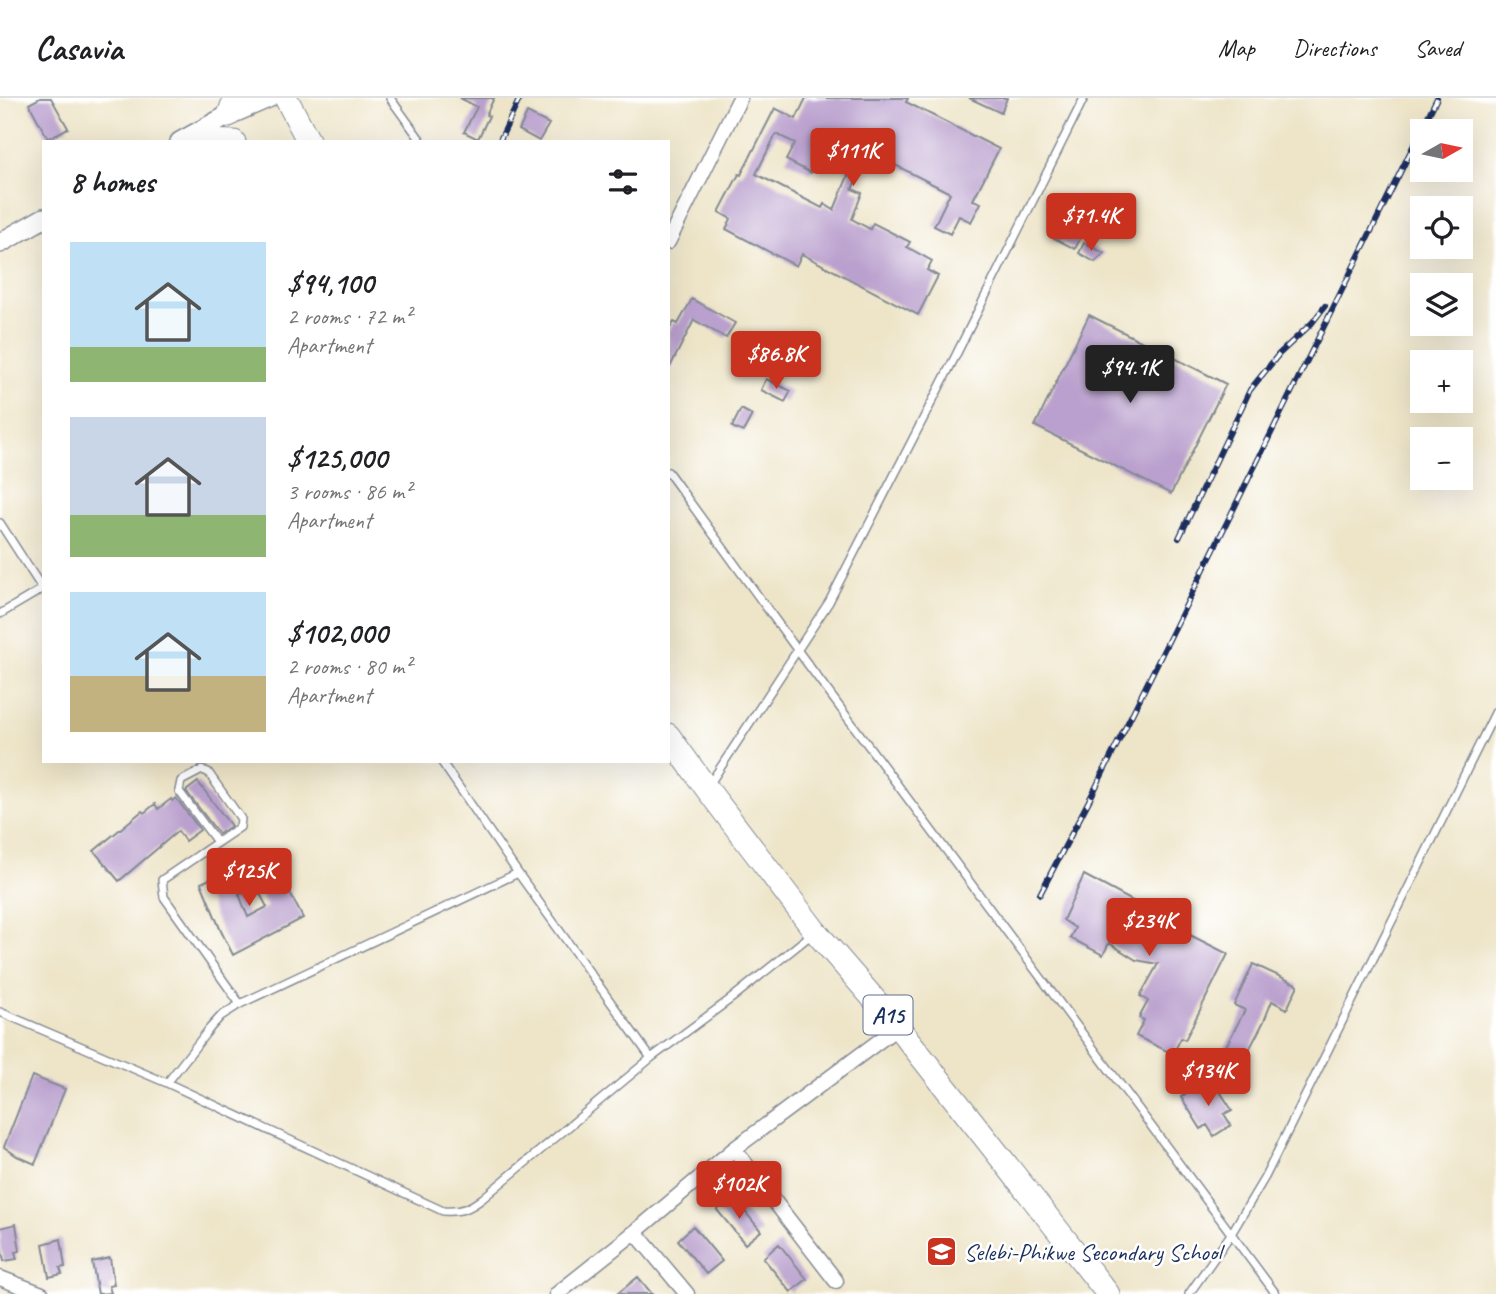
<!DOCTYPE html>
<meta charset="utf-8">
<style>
:root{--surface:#fff;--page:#f6f6f6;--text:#202124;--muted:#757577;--line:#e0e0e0;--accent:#c8321e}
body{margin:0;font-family:Caveat,sans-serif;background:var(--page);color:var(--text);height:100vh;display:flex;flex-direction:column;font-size:26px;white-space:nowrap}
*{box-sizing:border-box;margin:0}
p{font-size:23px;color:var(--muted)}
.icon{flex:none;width:38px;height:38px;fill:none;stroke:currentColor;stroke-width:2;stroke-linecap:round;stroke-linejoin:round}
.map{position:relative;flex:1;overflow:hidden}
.drawer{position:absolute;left:42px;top:42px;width:628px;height:623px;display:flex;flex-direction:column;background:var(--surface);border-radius:0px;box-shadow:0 7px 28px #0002}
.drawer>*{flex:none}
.needle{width:46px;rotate:81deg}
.buttons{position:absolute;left:1410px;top:21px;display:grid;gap:14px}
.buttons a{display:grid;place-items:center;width:63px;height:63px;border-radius:0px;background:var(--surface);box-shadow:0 7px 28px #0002;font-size:35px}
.price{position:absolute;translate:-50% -60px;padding:0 16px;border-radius:7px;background:var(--accent);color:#fff;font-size:23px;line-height:46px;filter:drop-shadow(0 2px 4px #0008)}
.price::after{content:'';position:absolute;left:50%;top:42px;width:21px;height:16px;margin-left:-10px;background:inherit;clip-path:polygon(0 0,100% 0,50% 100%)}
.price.active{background:#222;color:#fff}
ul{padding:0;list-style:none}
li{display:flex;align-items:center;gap:21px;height:175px;padding:0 28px}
li span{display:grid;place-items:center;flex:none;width:196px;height:140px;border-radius:0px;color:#555}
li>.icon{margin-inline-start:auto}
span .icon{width:84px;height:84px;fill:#fffc;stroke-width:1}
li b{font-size:30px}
h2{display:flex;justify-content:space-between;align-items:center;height:84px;padding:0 28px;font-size:30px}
header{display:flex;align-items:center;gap:42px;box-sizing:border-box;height:98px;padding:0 35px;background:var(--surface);border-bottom:2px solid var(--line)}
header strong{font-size:33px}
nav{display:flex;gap:38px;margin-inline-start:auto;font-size:24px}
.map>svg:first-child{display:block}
.building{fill:#baa0ce;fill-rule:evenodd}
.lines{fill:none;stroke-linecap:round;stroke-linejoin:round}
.service-casing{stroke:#848a94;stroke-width:10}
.minor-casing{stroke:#848a94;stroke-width:17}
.tertiary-casing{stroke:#848a94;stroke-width:22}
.primary-casing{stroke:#848a94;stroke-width:25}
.service{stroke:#fff;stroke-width:7}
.minor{stroke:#fff;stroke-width:14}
.tertiary{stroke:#fff;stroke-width:19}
.primary{stroke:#fff;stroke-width:23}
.rail-casing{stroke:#1b2f5e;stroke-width:6}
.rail{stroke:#fff;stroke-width:3.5;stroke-dasharray:10;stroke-linecap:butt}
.labels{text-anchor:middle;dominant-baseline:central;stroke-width:5;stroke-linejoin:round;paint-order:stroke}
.shield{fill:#fff;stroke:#5f6d8e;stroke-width:2}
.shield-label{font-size:23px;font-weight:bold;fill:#1b2f5e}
.poi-label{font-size:24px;fill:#1b2f5e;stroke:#fff;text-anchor:start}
</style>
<header>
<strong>Casavia</strong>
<nav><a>Map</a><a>Directions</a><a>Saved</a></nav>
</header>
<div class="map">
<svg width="1496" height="1196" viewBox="0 0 1496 1196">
<rect width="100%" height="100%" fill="#fff"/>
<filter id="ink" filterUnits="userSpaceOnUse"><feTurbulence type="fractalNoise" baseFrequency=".0143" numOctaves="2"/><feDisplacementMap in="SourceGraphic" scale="14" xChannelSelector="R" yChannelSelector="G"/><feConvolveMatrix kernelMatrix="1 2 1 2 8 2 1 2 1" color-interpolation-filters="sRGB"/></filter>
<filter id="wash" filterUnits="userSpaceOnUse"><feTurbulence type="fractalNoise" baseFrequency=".00686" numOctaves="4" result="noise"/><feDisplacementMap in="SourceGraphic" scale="28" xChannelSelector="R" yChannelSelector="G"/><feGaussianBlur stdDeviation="1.57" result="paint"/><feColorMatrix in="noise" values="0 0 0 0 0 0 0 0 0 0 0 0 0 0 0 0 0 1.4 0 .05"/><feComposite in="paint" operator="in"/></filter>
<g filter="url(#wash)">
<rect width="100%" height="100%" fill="#eee5c9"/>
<g id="blocks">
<path class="building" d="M 40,0 L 51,0 L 68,30 L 48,41 L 29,6 Z
M 460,0 L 494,0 L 486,17 L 489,18 L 478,41 L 464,34 L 477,9 Z
M 806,0 L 908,0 L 906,4 L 999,51 L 973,102 L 981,105 L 971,124 L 959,118 L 950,136 L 934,128 L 950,95 L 870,54 L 852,91 L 862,95 L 852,121 L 870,131 L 873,125 L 910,144 L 907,149 L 932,163 L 927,172 L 938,178 L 918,217 L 802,156 L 796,168 L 726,131 L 731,121 L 719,114 L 739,76 L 741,77 L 775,10 L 796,21 ZM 776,36 L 795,45 L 786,62 L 811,75 L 820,57 L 850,73 L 834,112 L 824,106 L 822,110 L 756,76 Z
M 969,0 L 1007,0 L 1001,15 Z
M 527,15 L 549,26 L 539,43 L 519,32 Z
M 1056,129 L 1066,134 L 1067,132 L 1081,139 L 1075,151 L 1052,139 Z
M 1084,145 L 1104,155 L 1095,164 L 1079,155 Z
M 692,201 L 735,225 L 726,240 L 694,222 L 668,273 L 668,233 L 674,224 L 678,226 Z
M 1089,217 L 1226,286 L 1171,396 L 1035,328 Z
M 766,281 L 791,293 L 785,304 L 761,292 Z
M 741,311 L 752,317 L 743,334 L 732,329 Z
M 198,684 L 231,728 L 219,736 L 186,693 Z
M 176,700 L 200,732 L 185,743 L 178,733 L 119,783 L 94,753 L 142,713 L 144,715 L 155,706 L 158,711 L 171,701 L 172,703 Z
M 243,766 L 253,790 L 239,796 L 248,819 L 267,809 L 256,788 L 280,776 L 303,820 L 233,857 L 221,833 L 201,785 Z
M 1084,777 L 1172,824 L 1170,827 L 1228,856 L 1185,942 L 1181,940 L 1173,956 L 1136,938 L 1144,922 L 1139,920 L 1148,903 L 1140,898 L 1158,866 L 1136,862 L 1109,845 L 1103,857 L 1070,840 L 1075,830 L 1063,822 Z
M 1253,866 L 1298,887 L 1287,911 L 1272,903 L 1264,923 L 1236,977 L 1216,967 L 1245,912 L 1234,907 Z
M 32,978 L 65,991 L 35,1066 L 17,1058 L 4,1049 Z
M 1202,986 L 1206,992 L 1215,986 L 1232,1012 L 1224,1016 L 1231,1027 L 1214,1038 L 1207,1027 L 1201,1031 L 1181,999 Z
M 733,1099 L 761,1133 L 745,1146 L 717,1112 Z
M 16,1126 L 20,1153 L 15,1154 L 17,1161 L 4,1163 L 0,1144 L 0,1130 Z
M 693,1128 L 722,1163 L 706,1176 L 678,1142 Z
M 61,1141 L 65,1169 L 60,1170 L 62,1176 L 49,1179 L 43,1146 Z
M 779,1146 L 807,1181 L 791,1194 L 763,1160 Z
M 110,1160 L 114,1187 L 109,1188 L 111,1195 L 98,1196 L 92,1164 Z
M 638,1179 L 652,1196 L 617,1196 Z"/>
</g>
</g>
<g filter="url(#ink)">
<use href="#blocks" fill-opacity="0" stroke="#848a94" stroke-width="2"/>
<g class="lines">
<defs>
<path id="service" d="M 390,0 L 422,44
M 668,374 L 798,553 L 1276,1196
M 0,425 L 42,490
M 0,516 L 44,490
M 441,663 L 518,775 L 651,960
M 709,687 L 829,504 L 955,259 L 1084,0
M 217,744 L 179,693 L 181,683 L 202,672 L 208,674 L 241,721 L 240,729 L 162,782 L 164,799 L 240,906
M 0,914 L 167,985 L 443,1113 C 461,1114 469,1111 483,1100 L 651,960 L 732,900 L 812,836
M 167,985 L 210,930 L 221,918 L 240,906 L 518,775
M 1189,1196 L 1231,1136 L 1265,1079 L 1496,613"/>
<path id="minor" d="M 668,144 L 740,0
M 734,1051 L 836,1183
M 635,1134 L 687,1196
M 0,1180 L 42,1196
M 557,1196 L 635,1134 L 734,1051 L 898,929"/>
<path id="tertiary" d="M 180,44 L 229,17 L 268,0
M 0,145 L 44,120"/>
<path id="primary" d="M 286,0 L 309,44
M 229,17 L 235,0
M 202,43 L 234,44
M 668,637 L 707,691 L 815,833 L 898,929 L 1108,1196"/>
</defs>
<use href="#service" class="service-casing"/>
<use href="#minor" class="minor-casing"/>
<use href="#tertiary" class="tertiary-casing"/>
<use href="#primary" class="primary-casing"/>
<use href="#service" class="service"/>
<use href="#minor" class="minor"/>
<use href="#tertiary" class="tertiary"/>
<use href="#primary" class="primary"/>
<defs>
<path id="rail" d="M 499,44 L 520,0
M 1179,440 L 1250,292 L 1279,256 L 1312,225 L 1325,208
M 1040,796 L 1095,691 L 1437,0"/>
</defs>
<use href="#rail" class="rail-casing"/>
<use href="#rail" class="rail"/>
</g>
</g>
<defs>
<symbol id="school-square" viewBox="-11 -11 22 22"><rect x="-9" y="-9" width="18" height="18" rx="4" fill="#c8321e" stroke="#fff"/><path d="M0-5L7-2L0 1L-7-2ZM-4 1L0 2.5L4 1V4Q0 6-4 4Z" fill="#fff"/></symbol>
</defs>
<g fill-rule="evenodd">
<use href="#school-square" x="924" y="1136" width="35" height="35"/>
</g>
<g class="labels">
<rect class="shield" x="863.5" y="897.5" width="49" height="39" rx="5"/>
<g class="shield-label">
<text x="888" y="917">A15</text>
</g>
<g class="poi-label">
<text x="964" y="1154">Selebi-Phikwe Secondary School</text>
</g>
</g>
</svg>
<div class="buttons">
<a><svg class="needle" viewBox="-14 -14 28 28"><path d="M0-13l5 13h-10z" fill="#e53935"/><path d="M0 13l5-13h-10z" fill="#757577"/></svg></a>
<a><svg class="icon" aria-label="locate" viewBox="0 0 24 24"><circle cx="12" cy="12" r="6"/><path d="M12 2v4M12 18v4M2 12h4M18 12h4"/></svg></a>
<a><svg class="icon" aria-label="layers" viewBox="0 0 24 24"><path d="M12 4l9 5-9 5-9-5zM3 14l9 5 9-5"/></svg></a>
<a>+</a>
<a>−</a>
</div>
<b class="price" style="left:853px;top:90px">$111K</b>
<b class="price" style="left:1091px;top:155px">$71.4K</b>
<b class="price" style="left:776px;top:293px">$86.8K</b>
<b class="price active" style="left:1130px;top:307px">$94.1K</b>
<b class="price" style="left:249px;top:810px">$125K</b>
<b class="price" style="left:1149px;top:860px">$234K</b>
<b class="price" style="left:1208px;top:1010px">$134K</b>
<b class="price" style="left:739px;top:1123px">$102K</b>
<section class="drawer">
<h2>8 homes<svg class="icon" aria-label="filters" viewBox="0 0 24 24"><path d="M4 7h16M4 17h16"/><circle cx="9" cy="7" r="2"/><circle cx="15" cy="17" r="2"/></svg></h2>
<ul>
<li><span style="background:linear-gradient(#bfe0f5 75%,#8fb573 0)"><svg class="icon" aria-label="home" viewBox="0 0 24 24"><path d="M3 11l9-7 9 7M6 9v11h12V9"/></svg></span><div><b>$94,100</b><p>2 rooms · 72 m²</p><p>Apartment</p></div></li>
<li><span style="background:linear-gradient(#c9d6e8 70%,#8fb573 0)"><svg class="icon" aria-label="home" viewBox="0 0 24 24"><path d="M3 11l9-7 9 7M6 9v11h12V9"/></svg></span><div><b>$125,000</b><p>3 rooms · 86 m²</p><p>Apartment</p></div></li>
<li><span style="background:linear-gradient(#bfe0f5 60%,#c2b280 0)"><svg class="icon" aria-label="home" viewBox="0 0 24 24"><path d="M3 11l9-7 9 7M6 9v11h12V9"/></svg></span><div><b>$102,000</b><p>2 rooms · 80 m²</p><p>Apartment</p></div></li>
</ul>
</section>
</div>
